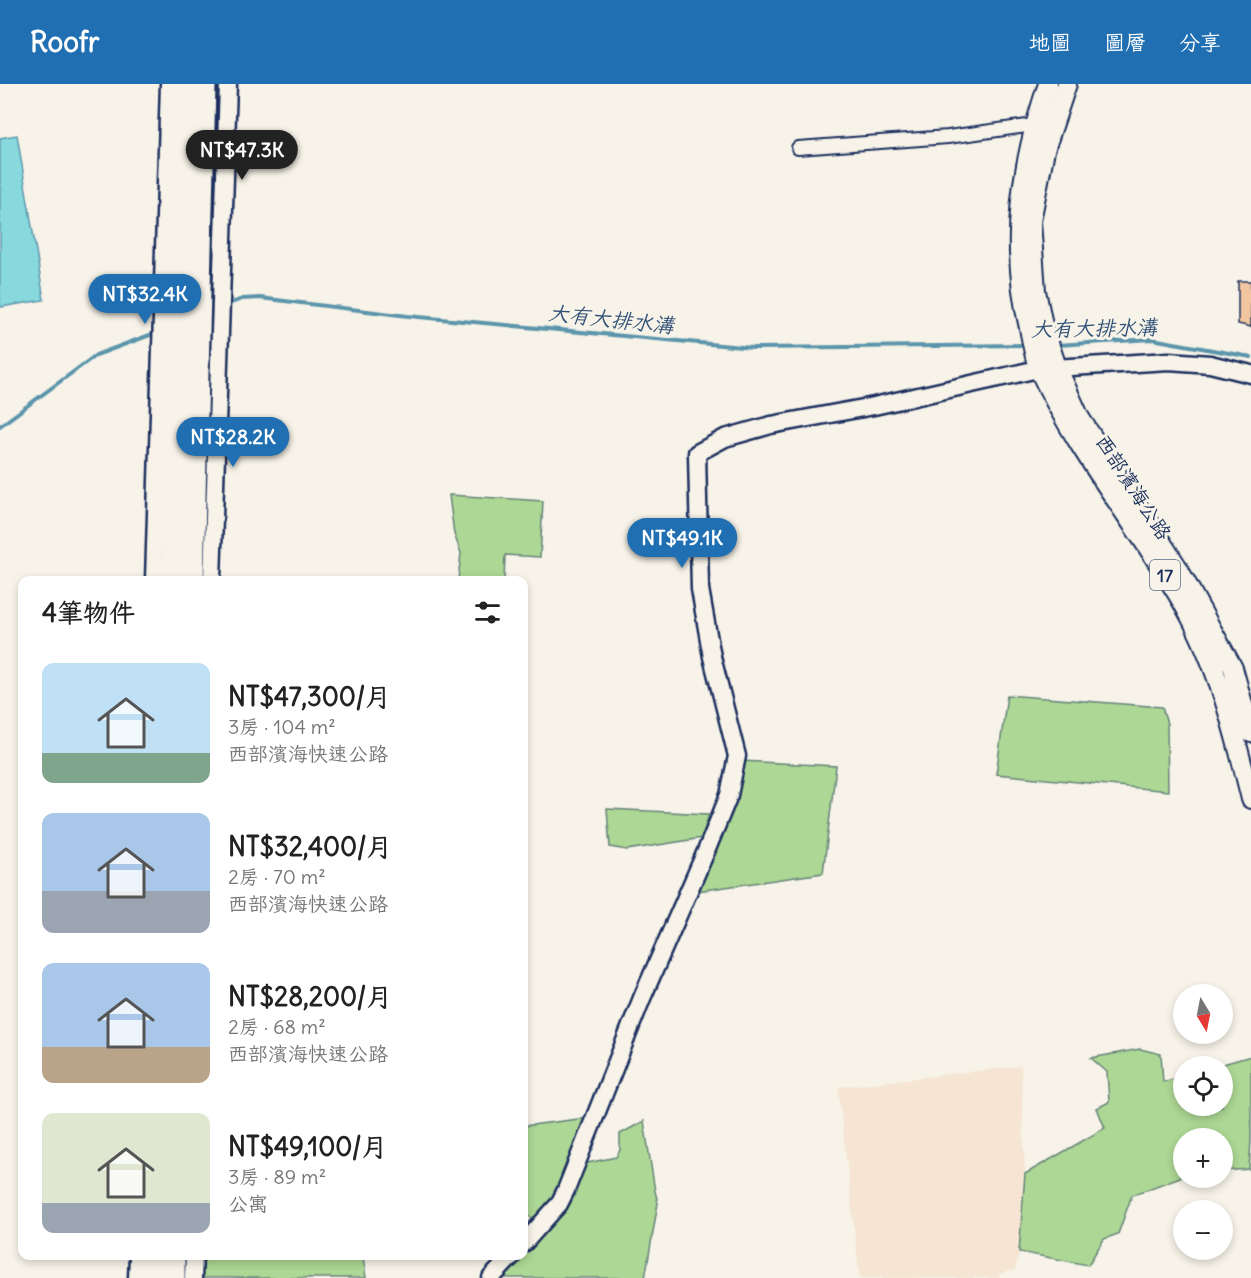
<!DOCTYPE html>
<html lang="zh-TW">
<meta charset="utf-8">
<style>
:root{--surface:#fff;--page:#f6f6f6;--text:#222;--muted:#767676;--accent:#1f6fb2}
body{margin:0;font-family:Delius,"LXGW WenKai TC",sans-serif;background:var(--page);color:var(--text);height:100vh;display:flex;flex-direction:column;font-size:22px;white-space:nowrap}
*{box-sizing:border-box;margin:0}
p{font-size:20px;color:var(--muted)}
.icon{flex:none;width:33px;height:33px;fill:none;stroke:currentColor;stroke-width:2;stroke-linecap:round;stroke-linejoin:round}
.map{position:relative;flex:1;overflow:hidden}
.details{position:absolute;left:18px;top:492px;width:510px;height:684px;display:flex;flex-direction:column;background:var(--surface);border-radius:12px;box-shadow:0 3px 9px #0003}
.details>*{flex:none}
.needle{width:39px;rotate:170deg}
.fabs{position:absolute;left:1173px;top:900px;display:grid;gap:12px}
.fabs a{display:grid;place-items:center;width:60px;height:60px;border-radius:50%;background:var(--surface);box-shadow:0 3px 9px #0003;font-size:30px}
.price{position:absolute;translate:-50% -51px;padding:0 14px;border-radius:21px;background:var(--accent);color:#fff;font-size:20px;line-height:39px;filter:drop-shadow(0 2px 3px #0008)}
.price::after{content:'';position:absolute;left:50%;top:36px;width:18px;height:14px;margin-left:-9px;background:inherit;clip-path:polygon(0 0,100% 0,50% 100%)}
.price.current{background:#222;color:#fff}
ul{padding:0;list-style:none}
li{display:flex;align-items:center;gap:18px;height:150px;padding:0 24px}
li span{display:grid;place-items:center;flex:none;width:168px;height:120px;border-radius:12px;color:#555}
li>.icon{margin-inline-start:auto}
span .icon{width:72px;height:72px;fill:#fffc;stroke-width:1}
li b{font-size:26px}
h2{display:flex;justify-content:space-between;align-items:center;height:72px;padding:0 24px;font-size:26px}
header{display:flex;align-items:center;gap:36px;box-sizing:border-box;height:84px;padding:0 30px;background:var(--accent);color:#fff}
header strong{font-size:28px}
nav{display:flex;gap:33px;margin-inline-start:auto;font-size:21px}
.map>svg:first-child{display:block}
.built{fill:#f5e5d2}
.green{fill:#add794;stroke:#648379;stroke-width:1.5}
.water{fill:#87d9de;stroke:#5c95ab;stroke-width:1.5}
.lines{fill:none;stroke-linecap:round;stroke-linejoin:round}
.stream{stroke:#5c95ab;stroke-width:4}
.building{fill:#f0c59f;stroke:#1b2f5e;stroke-width:1.5}
.street-casing{stroke:#1b2f5e;stroke-width:16}
.secondary-casing{stroke:#1b2f5e;stroke-width:21}
.primary-casing{stroke:#1b2f5e;stroke-width:22}
.highway-casing{stroke:#1b2f5e;stroke-width:26}
.street{stroke:#f7f3e8;stroke-width:12}
.secondary{stroke:#f7f3e8;stroke-width:16}
.primary{stroke:#f7f3e8;stroke-width:18}
.highway{stroke:#f7f3e8;stroke-width:21}
.labels{text-anchor:middle;dominant-baseline:central;stroke-width:6;stroke-linejoin:round;paint-order:stroke}
.shield{fill:#f7f3e8;stroke:#5d6a87;stroke-width:1.5}
.shield-label{font-size:18px;font-weight:bold;fill:#1b2f5e}
.street-label{font-size:20px;fill:#1b2f5e;stroke:#f7f3e8}
.water-label{font-size:21px;font-style:italic;fill:#315178;stroke:#f7f3e8}
</style>
<header>
<strong>Roofr</strong>
<nav><a>地圖</a><a>圖層</a><a>分享</a></nav>
</header>
<div class="map">
<svg width="1251" height="1194" viewBox="0 0 1251 1194">
<rect width="100%" height="100%" fill="#f7f3e8"/>
<filter id="ink" filterUnits="userSpaceOnUse"><feTurbulence type="fractalNoise" baseFrequency=".0167" numOctaves="2"/><feDisplacementMap in="SourceGraphic" scale="12" xChannelSelector="R" yChannelSelector="G"/><feConvolveMatrix kernelMatrix="1 2 1 2 8 2 1 2 1" color-interpolation-filters="sRGB"/></filter>
<g filter="url(#ink)">
<path class="built" d="M 1021,982 L 1025,1090 L 1019,1168 L 1015,1186 L 999,1190 L 999,1194 L 860,1194 L 838,1003 Z"/>
<path class="green" d="M 449,411 L 543,417 L 540,473 L 505,471 L 504,496 L 458,496 L 461,469 L 454,450 Z
M 1007,611 L 1162,623 L 1167,640 L 1168,707 L 996,690 Z
M 740,677 L 836,682 L 823,789 L 697,807 Z
M 607,725 L 709,730 L 702,754 L 627,766 L 610,763 Z
M 1140,965 L 1161,970 L 1163,998 L 1183,992 L 1184,1022 L 1222,1022 L 1222,982 L 1216,982 L 1251,972 L 1251,1057 L 1249,1085 L 1223,1087 L 1222,1054 L 1184,1054 L 1183,1092 L 1132,1111 L 1118,1150 L 1104,1155 L 1088,1181 L 1019,1168 L 1025,1090 L 1105,1044 L 1097,1024 L 1109,1018 L 1107,988 L 1091,974 Z
M 587,1034 C 573,1069 564,1107 538,1134 L 524,1132 L 524,1042 Z
M 644,1037 L 655,1107 L 658,1119 L 645,1194 L 503,1194 L 564,1125 L 583,1080 L 616,1073 L 620,1066 L 620,1050 Z
M 202,1172 L 363,1172 L 366,1194 L 202,1194 Z"/>
<path class="water" d="M 17,51 L 44,216 L 0,223 L 0,54 Z"/>
<g class="lines">
<path class="stream" d="M 226,221 L 242,215 L 260,214 L 408,232 L 753,264 L 1028,261
M 1057,261 L 1152,255 L 1251,273
M 0,342 L 96,271 L 158,248"/>
</g>
<path class="building" d="M 1238,197 L 1251,197 L 1251,243 L 1238,240 Z"/>
<g class="lines">
<defs>
<path id="street" d="M 798,64 L 948,53 L 1034,41"/>
<path id="secondary" d="M 154,496 L 169,0
M 212,496 L 228,0
M 524,1159 L 559,1120 L 566,1106 L 642,914 L 707,765 L 729,711 L 737,672 L 712,573 L 700,505 L 697,369 L 725,354 L 771,341 L 874,322 L 1038,285 L 1169,277 L 1210,280 L 1251,290
M 137,1194 L 138,1172
M 193,1194 L 194,1172
M 491,1194 L 512,1172"/>
<path id="primary" d="M 1048,0 C 1020,81 1009,160 1029,244 C 1032,258 1034,275 1040,288 C 1079,372 1139,443 1185,523 C 1218,581 1235,650 1251,715
M 1067,0 L 1045,66 L 1031,137 L 1036,207 L 1043,241 L 1057,283 L 1080,334 L 1177,482 L 1233,584 L 1251,649"/>
<path id="highway" d="M 172,496 L 185,0
M 193,496 L 205,0
M 153,1194 L 153,1172
M 174,1194 L 174,1172"/>
</defs>
<use href="#street" class="street-casing"/>
<use href="#secondary" class="secondary-casing"/>
<use href="#primary" class="primary-casing"/>
<use href="#highway" class="highway-casing"/>
<use href="#street" class="street"/>
<use href="#secondary" class="secondary"/>
<use href="#primary" class="primary"/>
<use href="#highway" class="highway"/>
</g>
</g>
<g class="labels">
<rect class="shield" x="1150" y="476" width="30" height="30" rx="4.5"/>
<g class="shield-label">
<text x="1165" y="491">17</text>
</g>
<g class="street-label">
<text transform="translate(1134 403) rotate(57)">西部濱海公路</text>
</g>
<g class="water-label">
<text transform="translate(611 235) rotate(6)">大有大排水溝</text>
<text transform="translate(1094 244) rotate(-1)">大有大排水溝</text>
</g>
</g>
</svg>
<div class="fabs">
<a><svg class="needle" viewBox="-14 -14 28 28"><path d="M0-13l5 13h-10z" fill="#e53935"/><path d="M0 13l5-13h-10z" fill="#767676"/></svg></a>
<a><svg class="icon" aria-label="locate" viewBox="0 0 24 24"><circle cx="12" cy="12" r="6"/><path d="M12 2v4M12 18v4M2 12h4M18 12h4"/></svg></a>
<a>+</a>
<a>−</a>
</div>
<b class="price current" style="left:242px;top:97px">NT$47.3K</b>
<b class="price" style="left:145px;top:241px">NT$32.4K</b>
<b class="price" style="left:233px;top:384px">NT$28.2K</b>
<b class="price" style="left:682px;top:485px">NT$49.1K</b>
<section class="details">
<h2>4筆物件<svg class="icon" aria-label="filters" viewBox="0 0 24 24"><path d="M4 7h16M4 17h16"/><circle cx="9" cy="7" r="2"/><circle cx="15" cy="17" r="2"/></svg></h2>
<ul>
<li><span style="background:linear-gradient(#bfe0f5 75%,#7fa58c 0)"><svg class="icon" aria-label="home" viewBox="0 0 24 24"><path d="M3 11l9-7 9 7M6 9v11h12V9"/></svg></span><div><b>NT$47,300/月</b><p>3房 · 104 m²</p><p>西部濱海快速公路</p></div></li>
<li><span style="background:linear-gradient(#a9c7e8 65%,#9aa5b1 0)"><svg class="icon" aria-label="home" viewBox="0 0 24 24"><path d="M3 11l9-7 9 7M6 9v11h12V9"/></svg></span><div><b>NT$32,400/月</b><p>2房 · 70 m²</p><p>西部濱海快速公路</p></div></li>
<li><span style="background:linear-gradient(#a9c7e8 70%,#b9a48a 0)"><svg class="icon" aria-label="home" viewBox="0 0 24 24"><path d="M3 11l9-7 9 7M6 9v11h12V9"/></svg></span><div><b>NT$28,200/月</b><p>2房 · 68 m²</p><p>西部濱海快速公路</p></div></li>
<li><span style="background:linear-gradient(#dfe7d0 75%,#9aa5b1 0)"><svg class="icon" aria-label="home" viewBox="0 0 24 24"><path d="M3 11l9-7 9 7M6 9v11h12V9"/></svg></span><div><b>NT$49,100/月</b><p>3房 · 89 m²</p><p>公寓</p></div></li>
</ul>
</section>
</div>
